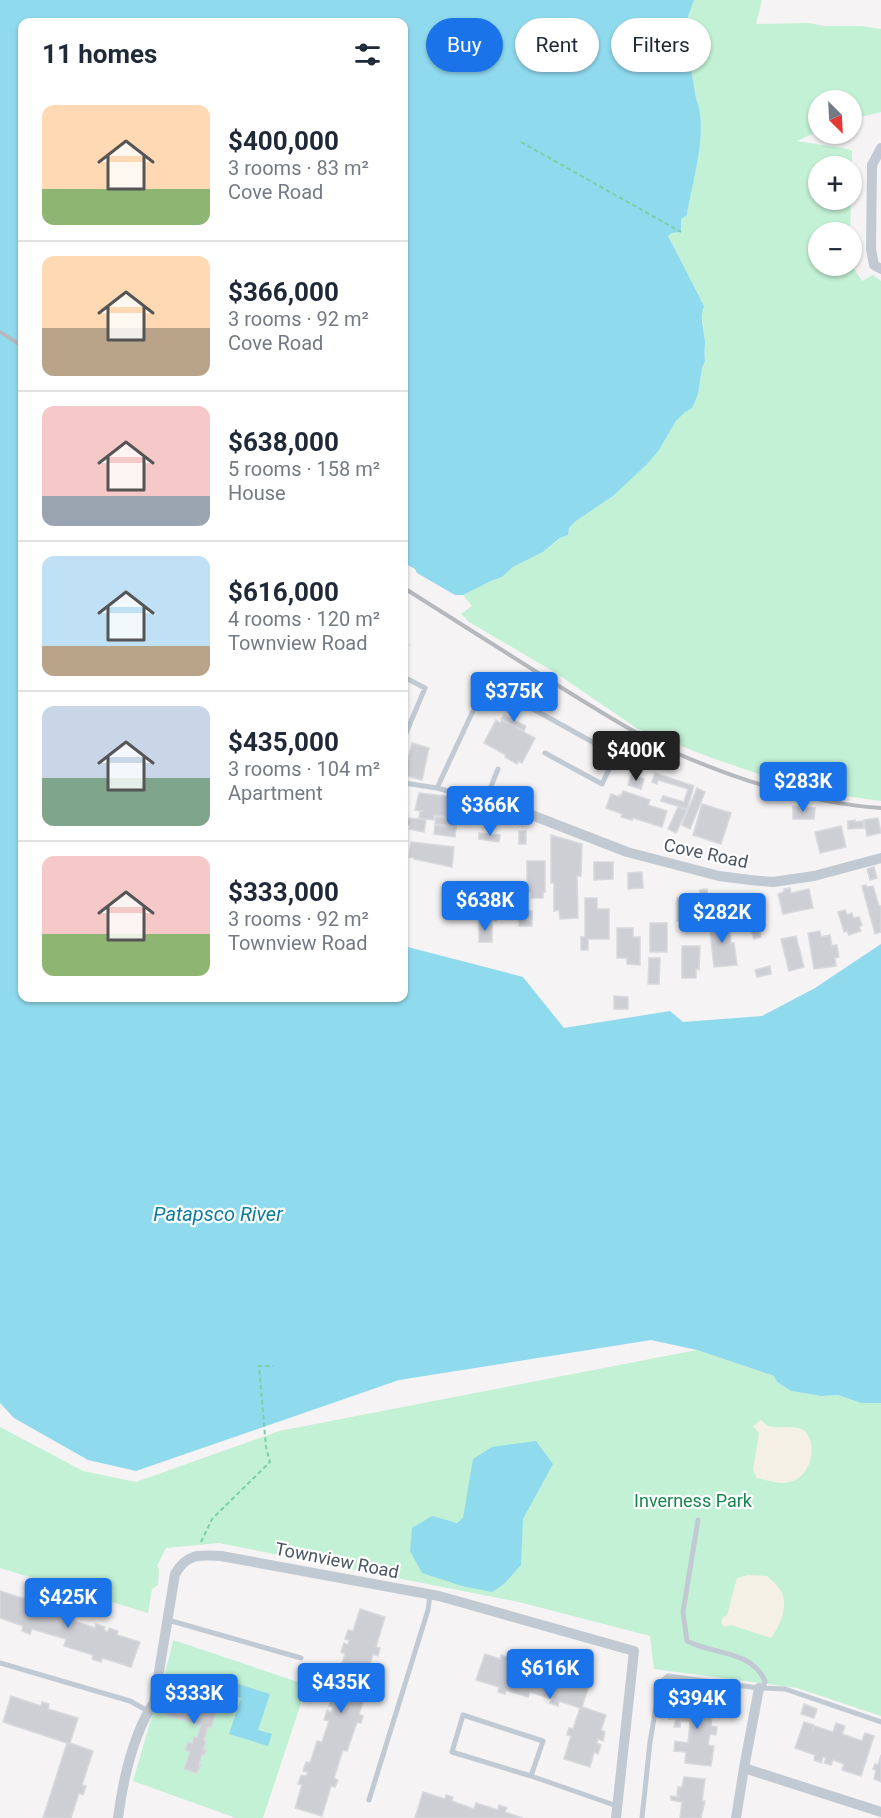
<!DOCTYPE html>
<meta charset="utf-8">
<style>
:root{--surface:#fff;--page:#f2f2f3;--text:#1f2937;--muted:#747a83;--line:#e0e1e3;--accent:#1a73e8}
body{margin:0;font-family:Roboto,sans-serif;background:var(--page);color:var(--text);height:100vh;display:flex;flex-direction:column;font-size:22px;white-space:nowrap}
*{box-sizing:border-box;margin:0}
p{font-size:20px;color:var(--muted)}
.icon{flex:none;width:33px;height:33px;fill:none;stroke:currentColor;stroke-width:2;stroke-linecap:round;stroke-linejoin:round}
.map{position:relative;flex:1;overflow:hidden}
.side{position:absolute;left:18px;top:18px;width:390px;height:984px;display:flex;flex-direction:column;background:var(--surface);border-radius:12px;box-shadow:0 2px 4px #0004}
.side>*{flex:none}
.banner{position:absolute;left:426px;top:18px;width:364px;height:54px;display:flex;gap:12px}
.needle{width:39px;rotate:156deg}
.tools{position:absolute;left:808px;top:90px;display:grid;gap:12px}
.tools a{display:grid;place-items:center;width:54px;height:54px;border-radius:50%;background:var(--surface);box-shadow:0 2px 4px #0004;font-size:30px}
.price{position:absolute;translate:-50% -51px;padding:0 14px;border-radius:6px;background:var(--accent);color:#fff;font-size:20px;line-height:39px;filter:drop-shadow(0 2px 3px #0008)}
.price::after{content:'';position:absolute;left:50%;top:36px;width:18px;height:14px;margin-left:-9px;background:inherit;clip-path:polygon(0 0,100% 0,50% 100%)}
.price.active{background:#222;color:#fff}
ul{padding:0;list-style:none}
li{display:flex;align-items:center;gap:18px;height:150px;padding:0 24px}
li+li{border-top:2px solid var(--line)}
li span{display:grid;place-items:center;flex:none;width:168px;height:120px;border-radius:12px;color:#555}
li>.icon{margin-inline-start:auto}
span .icon{width:72px;height:72px;fill:#fffc;stroke-width:1}
li b{font-size:26px}
h2{display:flex;justify-content:space-between;align-items:center;height:72px;padding:0 24px;font-size:26px}
.chip{padding:0 21px;border-radius:27px;background:var(--surface);box-shadow:0 2px 4px #0004;font-size:21px;line-height:54px}
.chip.active{background:var(--accent);color:#fff}
.map>svg:first-child{display:block}
.green{fill:#c3f1d5}
.sand{fill:#f5f0e5}
.water{fill:#90daee}
.building{fill:#cdcfd5;stroke:#d7d9de;stroke-width:1.5}
.lines{fill:none;stroke-linecap:round;stroke-linejoin:round}
.path{stroke:#7ad0a6;stroke-width:2;stroke-dasharray:4.5 3;stroke-linecap:butt}
.lane{stroke:#c1cad2;stroke-width:5}
.street{stroke:#c1cad2;stroke-width:10}
.rail{stroke:#b5b8bd;stroke-width:4}
.labels{text-anchor:middle;dominant-baseline:central;stroke-width:4.5;stroke-linejoin:round;paint-order:stroke}
.street-label{font-size:18px;fill:#4a5661;stroke:#fff}
.park-label{font-size:18px;fill:#17864f;stroke:#fff}
.water-label{font-size:20px;font-style:italic;fill:#0c7c9b;stroke:#fff}
</style>
<div class="map">
<svg width="881" height="1818" viewBox="0 0 881 1818">
<rect width="100%" height="100%" fill="#f5f3f3"/>
<path class="green" d="M 694,0 L 762,0 L 756,24 L 809,23 L 824,26 L 861,26 L 881,29 L 881,112 L 852,119 L 852,100 L 819,100 L 819,131 L 797,141 L 848,149 L 852,151 L 852,166 L 819,166 L 819,200 L 851,200 L 850,232 L 819,232 L 819,266 L 852,266 L 852,260 L 853,267 L 862,281 L 873,275 L 881,281 L 881,801 L 808,791 L 712,758 L 638,729 L 556,673 L 469,622 L 461,614 L 472,606 L 463,595 L 491,581 L 502,577 L 513,567 L 543,552 L 561,538 L 568,535 L 569,528 L 576,521 L 613,496 L 659,450 L 676,421 L 698,394 L 702,368 L 705,361 C 704,354 705,348 705,341 C 704,327 700,316 702,301 L 696,294 L 668,236 L 672,233 L 681,232 L 681,219 L 687,215 L 691,188 L 698,104 L 696,98 L 684,28 Z
M 697,1350 L 774,1376 L 777,1382 L 791,1391 L 821,1396 L 838,1395 L 861,1403 L 881,1403 L 881,1716 L 797,1688 L 654,1669 L 650,1636 L 519,1602 L 219,1543 L 166,1548 L 157,1566 L 159,1569 L 158,1585 L 152,1589 L 148,1613 L 0,1568 L 0,1427 L 83,1471 L 136,1482 L 279,1431 Z
M 173,1640 L 307,1685 L 263,1818 L 236,1818 L 133,1781 L 169,1658 Z"/>
<path class="sand" d="M 761,1420 C 763,1421 766,1425 768,1426 C 781,1430 800,1422 808,1435 C 817,1451 809,1477 790,1482 C 781,1485 767,1480 757,1478 L 753,1470 L 759,1433 L 753,1426 Z
M 748,1575 L 767,1576 C 771,1580 778,1585 781,1591 C 789,1607 780,1625 771,1638 L 731,1625 L 725,1627 L 721,1623 L 723,1617 L 727,1615 L 737,1578 Z"/>
<path class="water" d="M 0,0 L 694,0 L 684,28 L 696,98 C 709,130 692,182 687,215 L 681,219 L 681,232 L 672,233 L 668,236 L 704,306 C 699,318 704,328 705,341 C 705,348 704,354 705,361 L 702,368 L 698,394 L 692,408 L 685,412 L 676,421 L 659,450 L 647,464 L 613,496 L 576,521 L 569,528 L 568,535 L 560,538 L 543,552 L 513,567 L 502,577 L 491,581 L 463,595 L 455,595 L 417,573 L 415,569 L 404,563 L 404,22 L 22,22 L 22,998 L 404,998 L 404,946 L 523,977 L 564,1028 L 670,1011 L 683,1022 L 762,1016 L 815,988 L 881,944 L 881,1403 L 861,1403 L 838,1395 L 821,1396 L 791,1391 L 777,1382 L 774,1376 L 697,1350 L 651,1340 L 399,1380 L 136,1471 L 88,1460 L 14,1418 L 0,1403 Z
M 536,1441 L 553,1464 L 523,1519 L 521,1565 L 504,1584 L 492,1592 L 462,1586 L 422,1573 L 410,1551 L 412,1528 L 432,1516 L 457,1523 L 463,1518 L 473,1459 L 492,1447 Z
M 229,1681 L 270,1694 L 258,1730 L 272,1734 L 268,1746 L 229,1734 L 241,1698 L 226,1692 Z"/>
<path class="building" d="M 504,715 L 526,726 L 524,731 L 501,719 Z
M 496,720 L 500,723 L 502,720 L 535,738 L 522,763 L 518,761 L 517,764 L 505,757 L 506,755 L 484,743 Z
M 412,743 L 429,748 L 422,780 L 404,775 Z
M 655,773 L 694,786 L 687,809 L 661,801 L 663,796 L 684,802 L 688,789 L 658,780 L 657,784 L 652,782 Z
M 631,775 L 644,779 L 641,789 L 628,785 Z
M 697,788 L 705,792 L 690,829 L 682,825 Z
M 623,791 L 650,800 L 648,805 L 667,811 L 662,827 L 633,818 L 632,820 L 621,817 L 622,814 L 606,808 L 611,794 L 619,797 L 619,795 L 621,796 Z
M 419,793 L 452,797 L 449,817 L 434,815 L 434,820 L 419,818 L 420,812 L 423,811 L 415,810 Z
M 702,804 L 731,813 L 721,844 L 693,835 Z
M 793,806 L 815,808 L 814,819 L 793,819 Z
M 678,807 L 687,810 L 676,833 L 668,829 Z
M 436,817 L 457,819 L 456,826 L 435,824 Z
M 408,818 L 426,820 L 424,832 L 409,829 L 410,826 L 407,825 Z
M 878,818 L 881,833 L 867,836 L 864,820 Z
M 855,820 L 855,822 L 863,821 L 864,828 L 848,829 L 848,821 Z
M 435,825 L 456,828 L 455,837 L 434,834 Z
M 841,826 L 846,847 L 820,853 L 815,832 Z
M 519,831 L 526,831 L 526,844 L 519,844 Z
M 479,833 L 500,835 L 499,842 L 479,839 Z
M 551,835 L 582,844 L 581,876 L 577,876 L 578,918 L 560,919 L 559,910 L 554,911 L 554,883 L 551,883 Z
M 411,842 L 454,847 L 452,867 L 414,859 L 414,858 L 409,857 Z
M 527,861 L 545,861 L 545,892 L 543,892 L 543,898 L 531,898 L 531,892 L 527,892 Z
M 594,862 L 613,862 L 613,879 L 594,880 Z
M 874,867 L 877,878 L 870,880 L 867,869 Z
M 642,872 L 643,888 L 628,889 L 628,873 Z
M 866,885 L 867,887 L 873,886 L 879,906 L 881,906 L 881,932 L 875,934 L 862,886 Z
M 790,888 L 791,893 L 809,889 L 813,908 L 783,914 L 778,894 L 784,892 L 784,889 Z
M 707,889 L 709,902 L 701,903 L 700,890 Z
M 585,898 L 597,898 L 597,909 L 609,909 L 609,939 L 588,939 L 588,950 L 581,950 L 581,937 L 585,937 Z
M 677,898 L 691,898 L 691,921 L 677,921 Z
M 754,898 L 756,901 L 758,901 L 764,920 L 757,922 L 761,937 L 754,939 L 749,924 L 743,925 L 738,906 L 749,903 L 748,900 Z
M 480,907 L 498,908 L 497,921 L 480,920 Z
M 519,910 L 532,911 L 532,926 L 519,926 Z
M 845,910 L 847,915 L 852,913 L 853,918 L 859,917 L 862,925 L 859,927 L 861,931 L 849,935 L 847,931 L 844,932 L 838,912 Z
M 728,919 L 731,943 L 734,943 L 737,965 L 714,967 L 709,921 Z
M 479,923 L 492,923 L 492,942 L 479,942 Z
M 650,923 L 667,923 L 667,952 L 650,952 Z
M 617,928 L 633,928 L 633,937 L 640,937 L 640,965 L 627,964 L 627,958 L 617,958 Z
M 820,931 L 821,937 L 830,935 L 832,946 L 837,945 L 839,957 L 835,958 L 836,966 L 814,969 L 808,933 Z
M 796,936 L 804,967 L 789,971 L 781,939 Z
M 682,946 L 700,946 L 699,970 L 696,969 L 696,978 L 682,978 Z
M 649,958 L 660,958 L 659,984 L 648,984 Z
M 770,966 L 771,974 L 757,977 L 755,970 Z
M 614,996 L 628,997 L 628,1009 L 614,1009 Z
M 0,1591 L 25,1599 L 26,1594 L 35,1597 L 34,1601 L 38,1603 L 39,1598 L 48,1601 L 47,1606 L 76,1615 L 74,1621 L 95,1628 L 96,1624 L 105,1627 L 104,1630 L 108,1632 L 109,1628 L 118,1631 L 117,1635 L 140,1642 L 131,1667 L 102,1658 L 101,1662 L 92,1659 L 93,1655 L 64,1646 L 66,1639 L 32,1629 L 30,1634 L 22,1631 L 23,1626 L 0,1618 Z
M 360,1609 L 385,1617 L 376,1647 L 380,1648 L 378,1656 L 373,1654 L 364,1683 L 369,1685 L 359,1714 L 363,1716 L 361,1723 L 357,1722 L 347,1751 L 343,1750 L 334,1778 L 338,1780 L 335,1787 L 331,1786 L 322,1816 L 295,1808 L 302,1785 L 298,1784 L 301,1775 L 306,1776 L 308,1772 L 303,1771 L 306,1762 L 310,1763 L 317,1741 L 322,1742 L 329,1721 L 324,1720 L 327,1710 L 331,1712 L 333,1707 L 329,1706 L 332,1697 L 336,1699 L 343,1678 L 338,1676 L 345,1654 L 341,1652 L 344,1643 L 348,1645 L 349,1640 L 345,1639 L 348,1630 L 353,1631 Z
M 485,1654 L 500,1659 L 501,1655 L 510,1658 L 509,1662 L 513,1663 L 514,1659 L 523,1662 L 522,1666 L 536,1671 L 538,1666 L 552,1670 L 554,1667 L 562,1669 L 561,1674 L 566,1675 L 567,1671 L 576,1674 L 575,1678 L 590,1683 L 582,1707 L 606,1715 L 601,1730 L 605,1732 L 603,1741 L 598,1739 L 597,1743 L 601,1745 L 598,1754 L 594,1752 L 590,1767 L 564,1759 L 571,1736 L 567,1735 L 569,1728 L 573,1729 L 580,1708 L 559,1701 L 558,1706 L 550,1703 L 552,1699 L 530,1692 L 528,1697 L 506,1690 L 505,1694 L 498,1692 L 499,1687 L 476,1680 Z
M 174,1693 L 217,1707 L 211,1728 L 208,1727 L 204,1740 L 206,1741 L 203,1750 L 206,1750 L 204,1755 L 202,1754 L 199,1765 L 201,1765 L 196,1773 L 184,1769 L 190,1752 L 185,1750 L 188,1742 L 192,1743 L 194,1737 L 197,1737 L 201,1725 L 167,1715 Z
M 693,1693 L 720,1696 L 719,1704 L 713,1704 L 711,1726 L 717,1727 L 716,1735 L 710,1734 L 708,1745 L 714,1746 L 711,1766 L 685,1763 L 686,1752 L 674,1751 L 675,1741 L 688,1743 L 690,1722 L 680,1721 L 680,1727 L 674,1727 L 676,1719 L 669,1719 L 670,1715 L 665,1714 L 665,1710 L 691,1713 Z
M 11,1696 L 41,1706 L 42,1702 L 49,1704 L 48,1709 L 78,1718 L 70,1743 L 93,1751 L 82,1785 L 86,1786 L 83,1795 L 79,1793 L 71,1818 L 43,1818 L 67,1743 L 3,1722 Z
M 804,1704 L 817,1709 L 814,1718 L 801,1714 Z
M 804,1722 L 814,1725 L 812,1731 L 814,1726 L 833,1732 L 836,1723 L 845,1726 L 842,1734 L 862,1741 L 865,1733 L 874,1736 L 861,1776 L 842,1770 L 844,1764 L 833,1760 L 831,1765 L 824,1763 L 826,1758 L 823,1757 L 821,1763 L 814,1760 L 815,1755 L 795,1748 Z
M 881,1755 L 881,1782 L 874,1779 L 876,1770 L 873,1769 L 875,1764 L 878,1765 Z
M 684,1777 L 705,1779 L 702,1801 L 705,1801 L 701,1818 L 680,1818 L 682,1802 L 671,1800 L 671,1796 L 680,1797 L 677,1795 L 678,1787 L 682,1787 Z
M 423,1792 L 445,1799 L 446,1795 L 453,1797 L 452,1801 L 474,1809 L 476,1803 L 498,1810 L 499,1805 L 507,1808 L 505,1812 L 523,1818 L 415,1818 Z"/>
<g class="lines">
<path class="path" d="M 521,142 L 681,232
M 404,640 L 410,645
M 201,1542 L 212,1519 L 270,1462 L 266,1447 L 259,1366 L 274,1366"/>
<path class="lane" d="M 404,677 L 425,688 L 404,738
M 404,783 L 437,788 L 471,797 L 529,814
M 437,788 L 486,683 L 616,755 L 602,784 L 545,753
M 485,801 L 498,769
M 698,1520 L 683,1612 L 687,1641 C 714,1655 751,1650 765,1681 L 763,1688
M 168,1620 L 301,1658
M 0,1663 L 130,1701 L 148,1711
M 531,1776 L 543,1741 L 463,1715 L 452,1752 L 531,1776 L 617,1806
M 369,1800 L 428,1610 L 430,1595
M 642,1818 L 650,1742 L 660,1683 L 668,1676 L 759,1688 L 785,1689 L 881,1722"/>
<path class="street" d="M 881,148 L 872,165 L 871,249 L 874,265 L 881,269
M 529,814 L 627,852 L 719,876 L 750,880 L 773,882 L 814,876 L 881,858
M 744,1768 L 881,1812
M 118,1818 C 123,1779 133,1735 154,1702 L 175,1574 C 187,1553 199,1555 221,1556 L 439,1596 L 634,1651 L 616,1818
M 736,1818 L 744,1768 L 759,1688"/>
<path class="rail" d="M 0,332 L 22,346
M 404,588 C 454,620 504,651 554,683 C 591,706 628,730 667,749 C 734,779 808,803 881,808"/>
</g>
<g class="labels">
<g class="street-label">
<text transform="translate(706 853) rotate(12)">Cove Road</text>
<text transform="translate(337 1560) rotate(11)">Townview Road</text>
</g>
<g class="park-label">
<text x="693" y="1500">Inverness Park</text>
</g>
<g class="water-label">
<text x="218" y="1214">Patapsco River</text>
</g>
</g>
</svg>
<div class="tools">
<a><svg class="needle" viewBox="-14 -14 28 28"><path d="M0-13l5 13h-10z" fill="#e53935"/><path d="M0 13l5-13h-10z" fill="#747a83"/></svg></a>
<a>+</a>
<a>−</a>
</div>
<b class="price" style="left:514px;top:723px">$375K</b>
<b class="price active" style="left:636px;top:782px">$400K</b>
<b class="price" style="left:803px;top:813px">$283K</b>
<b class="price" style="left:490px;top:837px">$366K</b>
<b class="price" style="left:485px;top:932px">$638K</b>
<b class="price" style="left:722px;top:944px">$282K</b>
<b class="price" style="left:68px;top:1629px">$425K</b>
<b class="price" style="left:550px;top:1700px">$616K</b>
<b class="price" style="left:341px;top:1714px">$435K</b>
<b class="price" style="left:194px;top:1725px">$333K</b>
<b class="price" style="left:697px;top:1730px">$394K</b>
<div class="banner">
<a class="chip active">Buy</a>
<a class="chip">Rent</a>
<a class="chip">Filters</a>
</div>
<section class="side">
<h2>11 homes<svg class="icon" aria-label="filters" viewBox="0 0 24 24"><path d="M4 7h16M4 17h16"/><circle cx="9" cy="7" r="2"/><circle cx="15" cy="17" r="2"/></svg></h2>
<ul>
<li><span style="background:linear-gradient(#ffd9b3 70%,#8fb573 0)"><svg class="icon" aria-label="home" viewBox="0 0 24 24"><path d="M3 11l9-7 9 7M6 9v11h12V9"/></svg></span><div><b>$400,000</b><p>3 rooms · 83 m²</p><p>Cove Road</p></div></li>
<li><span style="background:linear-gradient(#ffd9b3 60%,#b9a48a 0)"><svg class="icon" aria-label="home" viewBox="0 0 24 24"><path d="M3 11l9-7 9 7M6 9v11h12V9"/></svg></span><div><b>$366,000</b><p>3 rooms · 92 m²</p><p>Cove Road</p></div></li>
<li><span style="background:linear-gradient(#f6c9c9 75%,#9aa5b1 0)"><svg class="icon" aria-label="home" viewBox="0 0 24 24"><path d="M3 11l9-7 9 7M6 9v11h12V9"/></svg></span><div><b>$638,000</b><p>5 rooms · 158 m²</p><p>House</p></div></li>
<li><span style="background:linear-gradient(#bfe0f5 75%,#b9a48a 0)"><svg class="icon" aria-label="home" viewBox="0 0 24 24"><path d="M3 11l9-7 9 7M6 9v11h12V9"/></svg></span><div><b>$616,000</b><p>4 rooms · 120 m²</p><p>Townview Road</p></div></li>
<li><span style="background:linear-gradient(#c9d6e8 60%,#7fa58c 0)"><svg class="icon" aria-label="home" viewBox="0 0 24 24"><path d="M3 11l9-7 9 7M6 9v11h12V9"/></svg></span><div><b>$435,000</b><p>3 rooms · 104 m²</p><p>Apartment</p></div></li>
<li><span style="background:linear-gradient(#f6c9c9 65%,#8fb573 0)"><svg class="icon" aria-label="home" viewBox="0 0 24 24"><path d="M3 11l9-7 9 7M6 9v11h12V9"/></svg></span><div><b>$333,000</b><p>3 rooms · 92 m²</p><p>Townview Road</p></div></li>
</ul>
</section>
</div>
